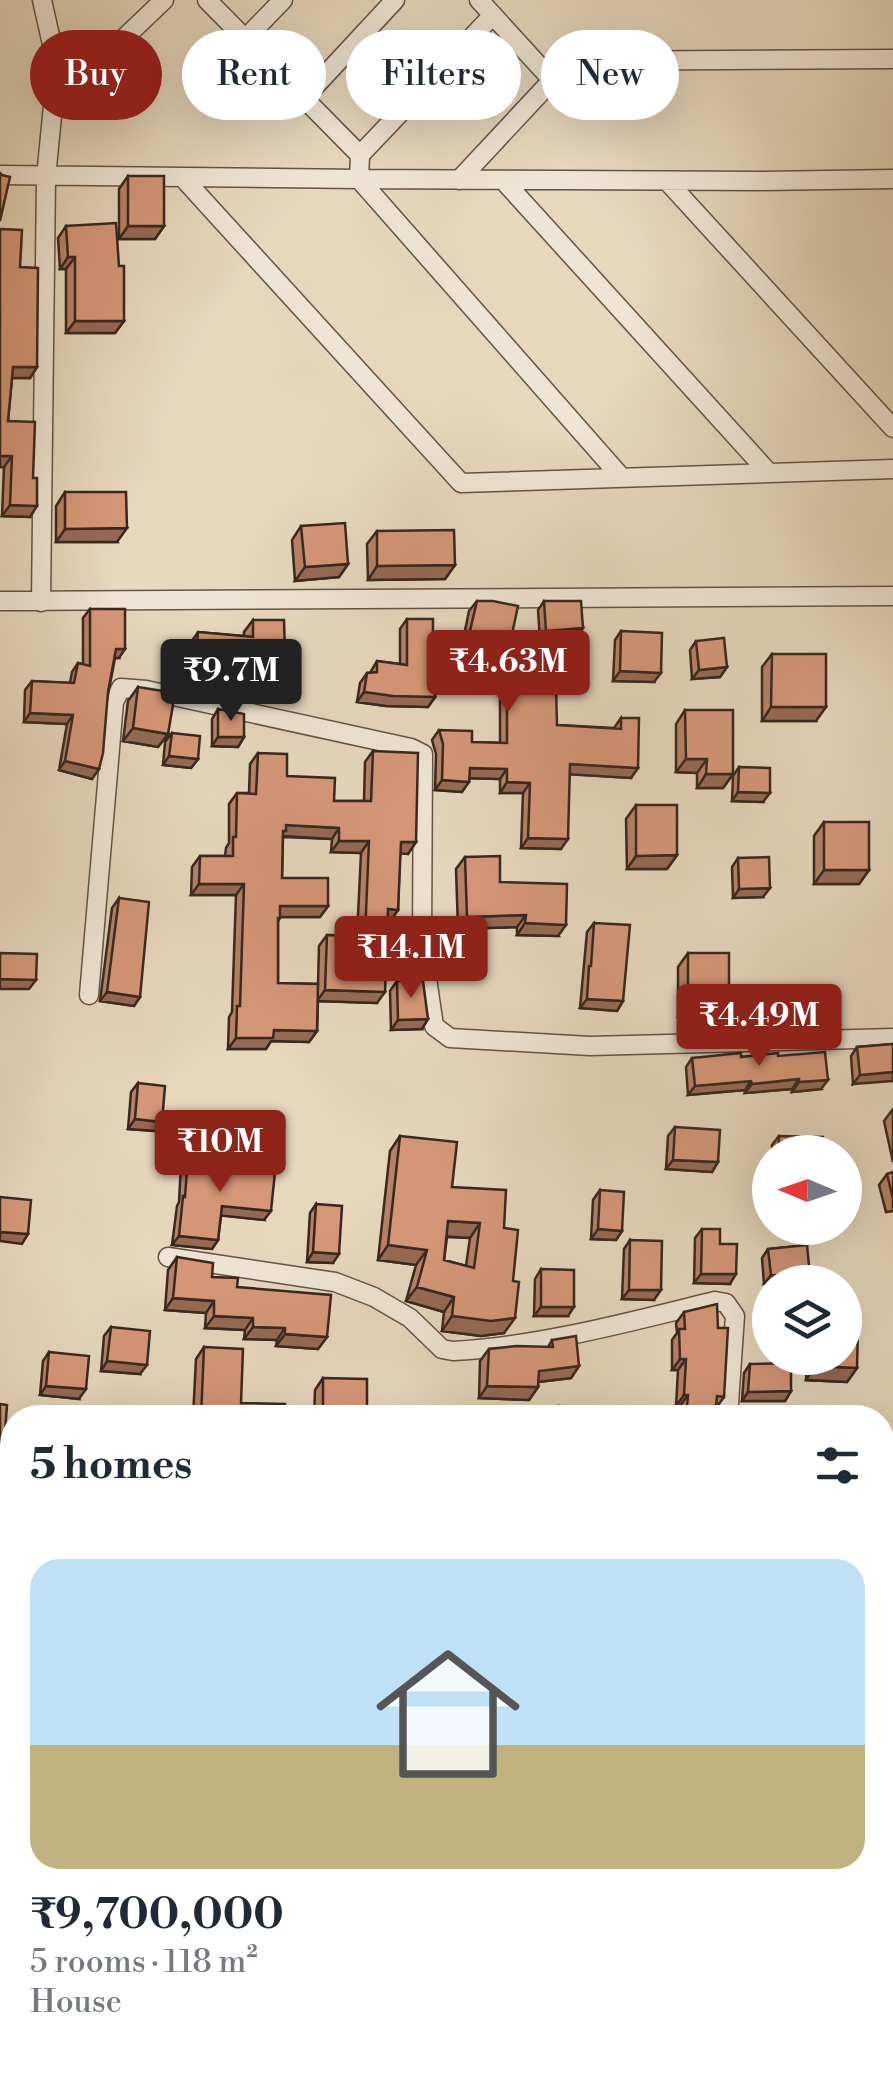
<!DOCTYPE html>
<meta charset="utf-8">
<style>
:root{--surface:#fff;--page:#f6f6f7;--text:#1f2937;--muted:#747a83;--line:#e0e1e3;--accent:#8f2418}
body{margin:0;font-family:"Libre Bodoni",serif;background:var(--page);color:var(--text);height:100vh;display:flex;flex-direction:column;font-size:38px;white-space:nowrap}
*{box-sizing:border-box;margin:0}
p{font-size:32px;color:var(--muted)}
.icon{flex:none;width:55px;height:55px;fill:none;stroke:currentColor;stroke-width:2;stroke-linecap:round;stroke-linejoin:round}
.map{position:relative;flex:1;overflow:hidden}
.side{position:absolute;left:0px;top:1405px;width:895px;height:672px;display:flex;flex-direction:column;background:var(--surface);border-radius:40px 40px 0 0;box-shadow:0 10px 40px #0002}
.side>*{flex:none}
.hud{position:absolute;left:30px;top:30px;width:835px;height:90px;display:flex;gap:20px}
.needle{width:65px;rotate:272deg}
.tools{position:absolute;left:752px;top:1135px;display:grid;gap:20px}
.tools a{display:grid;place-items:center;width:110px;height:110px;border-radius:50%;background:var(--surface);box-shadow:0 10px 40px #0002;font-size:50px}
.price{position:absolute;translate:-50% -85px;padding:0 22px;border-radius:10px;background:var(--accent);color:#fff;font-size:32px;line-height:65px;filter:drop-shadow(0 2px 5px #0008)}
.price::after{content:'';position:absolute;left:50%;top:60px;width:30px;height:22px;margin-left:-15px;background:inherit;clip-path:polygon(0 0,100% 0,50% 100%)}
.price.current{background:#222;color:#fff}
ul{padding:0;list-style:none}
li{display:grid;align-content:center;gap:20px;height:530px;padding:0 30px}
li+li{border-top:2px solid var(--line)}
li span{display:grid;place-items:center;height:310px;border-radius:30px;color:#555}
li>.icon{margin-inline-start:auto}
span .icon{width:180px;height:180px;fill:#fffc;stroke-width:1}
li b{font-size:42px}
h2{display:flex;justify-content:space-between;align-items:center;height:120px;padding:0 30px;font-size:42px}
.chip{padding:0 35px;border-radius:45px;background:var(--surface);box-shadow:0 10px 40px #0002;font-size:35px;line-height:90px}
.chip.current{background:var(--accent);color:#fff}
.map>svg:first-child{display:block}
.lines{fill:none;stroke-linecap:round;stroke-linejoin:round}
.street-casing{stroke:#645346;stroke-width:21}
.street{stroke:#efe5d4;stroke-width:18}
.wall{fill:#b78267;stroke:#39271f;stroke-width:2.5;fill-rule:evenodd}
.shaded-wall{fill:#956a54;stroke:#39271f;stroke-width:2.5}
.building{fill:#d59778;stroke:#39271f;stroke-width:2.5;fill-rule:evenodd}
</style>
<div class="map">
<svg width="893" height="2077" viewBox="0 0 893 2077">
<rect width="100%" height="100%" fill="#e6d7bd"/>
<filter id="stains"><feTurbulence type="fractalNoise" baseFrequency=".002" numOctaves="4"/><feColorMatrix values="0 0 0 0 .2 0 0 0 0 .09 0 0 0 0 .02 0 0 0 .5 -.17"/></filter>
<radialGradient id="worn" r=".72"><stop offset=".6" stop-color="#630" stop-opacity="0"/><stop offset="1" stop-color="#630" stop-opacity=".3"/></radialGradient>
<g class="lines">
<defs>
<path id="street" d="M 207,0 L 360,155
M 479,0 L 552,80
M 493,15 L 360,155 L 359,179 L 622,478
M 245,39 L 283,0
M 304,98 L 395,0
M 53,106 L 164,0
M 0,175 L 359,179 L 763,181 L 893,179
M 183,178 L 461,483 L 893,469
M 459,180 L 570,61 L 893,59
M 503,180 L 769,473
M 667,181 L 893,428
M 0,601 L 893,596
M 41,602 L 46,177 L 53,106 L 55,58 L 42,0
M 89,995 L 114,702 L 121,688 L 146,690 L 411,748 L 423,754 L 422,944 L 434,1026 L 450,1038 L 590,1046 L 893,1038
M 168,1257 L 335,1282 L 374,1297 L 410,1318 L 442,1349 L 453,1351 C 541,1346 629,1322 715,1301 L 726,1303 L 735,1316 L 728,1418
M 0,1683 L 12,1683
M 882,1930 L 893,1936
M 64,2077 L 65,2065
M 659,2077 L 661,2065"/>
</defs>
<use href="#street" class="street-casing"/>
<use href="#street" class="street"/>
</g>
<path class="wall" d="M 128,176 L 164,226 L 155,239 L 119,239 L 119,189 Z
M 66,226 L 124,321 L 115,333 L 66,333 L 66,269 L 60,269 L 58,238 Z
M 0,229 L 20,267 L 37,367 L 30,378 L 12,378 L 8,421 L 30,517 L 2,516 L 4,467 L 0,467 Z
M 65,492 L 117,542 L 56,542 L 56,506 Z
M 301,526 L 348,564 L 339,577 L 295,581 L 292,540 Z
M 377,531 L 455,565 L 445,579 L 368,580 L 367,544 Z
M 477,601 L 511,639 L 532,684 L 557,725 L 614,728 L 621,718 L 631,778 L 570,774 L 561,849 L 521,848 L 523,793 L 500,793 L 500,779 L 470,778 L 462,792 L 435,790 L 436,754 L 432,740 L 439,730 L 472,742 L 500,743 L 500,679 L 473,678 L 466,689 L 435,690 L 435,697 L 428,707 L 386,706 L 357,702 L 360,683 L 367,673 L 370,673 L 377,661 L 400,664 L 400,629 L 407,619 L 433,641 L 463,640 L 469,611 Z
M 544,601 L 576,638 L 540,640 L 538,610 Z
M 90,609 L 119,658 L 115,658 L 92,779 L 59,770 L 67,724 L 24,722 L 25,690 L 32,681 L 70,683 L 72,672 L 78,663 L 83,664 L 83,618 Z
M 253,620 L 277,695 L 186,686 L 190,644 L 198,632 L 244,636 L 244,632 Z
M 621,631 L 654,682 L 613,681 L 615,640 Z
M 696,641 L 727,667 L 720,677 L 692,679 L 690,650 Z
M 772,654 L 816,721 L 762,721 L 762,667 Z
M 138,687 L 168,734 L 158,747 L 123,741 L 128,701 Z
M 218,709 L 244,737 L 238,747 L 212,746 L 212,719 Z
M 685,710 L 733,774 L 723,788 L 697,788 L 697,773 L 676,772 L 676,724 Z
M 172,733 L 198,759 L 191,768 L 163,765 L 165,742 Z
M 373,751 L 416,842 L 408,854 L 400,853 L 398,910 L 390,921 L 387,920 L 377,1003 L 318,1001 L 317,1031 L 309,1042 L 271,1041 L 266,1049 L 228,1049 L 229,1017 L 232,1012 L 236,895 L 191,895 L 192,867 L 200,856 L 225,856 L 226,848 L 229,843 L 229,804 L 237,793 L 249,793 L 250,764 L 258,753 L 287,776 L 334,801 L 364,801 L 365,762 ZM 283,837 L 332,839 L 331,852 L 361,853 L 357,936 L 327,935 L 319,946 L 318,984 L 278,983 L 278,922 L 280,917 L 320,917 L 328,906 L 282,878 Z
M 739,767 L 763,802 L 732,801 L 733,776 Z
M 636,805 L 677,855 L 667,869 L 627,869 L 626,819 Z
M 824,822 L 869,870 L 859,884 L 814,884 L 814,836 Z
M 465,857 L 500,882 L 558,936 L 517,935 L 517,927 L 458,929 L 456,869 Z
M 738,858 L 763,897 L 733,898 L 732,867 Z
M 119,898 L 140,997 L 134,1006 L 100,1001 L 112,908 Z
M 594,923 L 623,1001 L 617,1011 L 580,1008 L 587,932 Z
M 688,953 L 729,1003 L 719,1017 L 678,1017 L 678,967 Z
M 397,981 L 422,1029 L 391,1030 L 390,991 Z
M 893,1044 L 853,1084 L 851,1056 L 857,1047 Z
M 778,1056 L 821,1089 L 792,1092 L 792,1089 L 745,1093 L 745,1090 L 688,1095 L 686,1067 L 692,1058 Z
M 138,1083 L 156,1131 L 128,1129 L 131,1092 Z
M 893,1109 L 893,1162 L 884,1121 Z
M 675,1127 L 718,1162 L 712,1172 L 666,1169 L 668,1136 Z
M 400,1136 L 452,1187 L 504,1228 L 504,1333 L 481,1336 L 442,1331 L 444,1312 L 406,1301 L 416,1265 L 378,1260 L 390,1151 ZM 447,1237 L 470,1238 L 466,1266 L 444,1260 Z
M 779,1136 L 823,1152 L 772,1152 L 772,1145 Z
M 188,1156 L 220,1165 L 264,1220 L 221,1215 L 218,1240 L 212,1249 L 172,1245 L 177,1206 L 179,1202 L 181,1165 Z
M 893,1172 L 893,1211 L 886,1212 L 879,1185 L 887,1174 Z
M 600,1190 L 622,1231 L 616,1240 L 591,1239 L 593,1200 Z
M 316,1204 L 333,1263 L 307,1262 L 310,1213 Z
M 702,1229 L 720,1244 L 730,1284 L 694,1283 L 695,1238 Z
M 630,1240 L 654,1300 L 622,1299 L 624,1249 Z
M 807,1245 L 770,1282 L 770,1284 L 764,1284 L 762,1258 L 768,1249 Z
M 177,1257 L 212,1277 L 237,1287 L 327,1337 L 318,1349 L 276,1346 L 277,1340 L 244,1339 L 245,1330 L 205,1328 L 206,1313 L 165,1310 L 168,1270 Z
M 541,1269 L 568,1316 L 534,1316 L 535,1279 Z
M 684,1312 L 718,1328 L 724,1397 L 716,1408 L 715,1418 L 679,1418 L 680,1406 L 676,1406 L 678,1370 L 672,1370 L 672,1340 L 677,1333 L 676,1323 Z
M 111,1327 L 140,1374 L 101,1371 L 104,1336 Z
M 552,1340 L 579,1366 L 571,1378 L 538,1382 L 538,1387 L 529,1400 L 479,1398 L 480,1361 L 489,1349 L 548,1347 Z
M 204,1347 L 241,1403 L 285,1418 L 193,1418 L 196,1359 Z
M 49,1352 L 79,1399 L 40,1395 L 43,1361 Z
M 807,1358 L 845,1358 L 857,1368 L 847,1382 L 806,1380 Z
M 750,1364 L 791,1391 L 785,1401 L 742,1401 L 744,1373 Z
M 323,1378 L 367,1418 L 314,1418 L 315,1390 Z
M 559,1406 L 580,1412 L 635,1418 L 551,1418 Z
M 893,1787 L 893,1919 L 882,1913 L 882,1845 Z
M 12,2004 L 12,2065 L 58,2065 L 51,2075 L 8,2072 Z
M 207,2065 L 302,2065 L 300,2077 L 205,2077 Z
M 391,2065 L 430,2065 L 431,2077 L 392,2077 Z
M 725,2065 L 855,2065 L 853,2077 L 787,2077 L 788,2071 L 762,2068 L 762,2077 L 724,2077 Z"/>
<path class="shaded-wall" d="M 128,226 L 164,226 L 155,239 L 119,239 Z
M 68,257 L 75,257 L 66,269 L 60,269 Z
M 75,321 L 124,321 L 115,333 L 66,333 Z
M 13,367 L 37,367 L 30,378 L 5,378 Z
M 0,456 L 12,456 L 4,467 L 0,467 Z
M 10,505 L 37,506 L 30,517 L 2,516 Z
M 127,528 L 117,542 L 56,542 L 65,529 Z
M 348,564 L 339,577 L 295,581 L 305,567 Z
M 455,565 L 445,579 L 368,580 L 377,566 Z
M 583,628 L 576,638 L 540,640 L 546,631 Z
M 116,649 L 125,649 L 119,658 L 110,658 Z
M 727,667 L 720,677 L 692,679 L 699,670 Z
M 473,668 L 507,669 L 500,679 L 466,678 Z
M 620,671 L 661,673 L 654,682 L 613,681 Z
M 194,674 L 286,683 L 277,695 L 186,686 Z
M 473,679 L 466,689 L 428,690 L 435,680 Z
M 364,692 L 435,697 L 428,707 L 386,706 L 357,702 Z
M 771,707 L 826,707 L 816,721 L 762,721 Z
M 30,713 L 73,715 L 67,724 L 24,722 Z
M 133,728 L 168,734 L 158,747 L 123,741 Z
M 218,737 L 244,737 L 238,747 L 212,746 Z
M 169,756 L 198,759 L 191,768 L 163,765 Z
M 686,759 L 707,759 L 697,773 L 676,772 Z
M 65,761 L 99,769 L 92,779 L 59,770 Z
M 570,764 L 638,768 L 631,778 L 563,774 Z
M 470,768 L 507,769 L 500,779 L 463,778 Z
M 706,774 L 733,774 L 723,788 L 697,788 Z
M 442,780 L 469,782 L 462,792 L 435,790 Z
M 507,782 L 530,783 L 523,793 L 500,793 Z
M 738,792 L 770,793 L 763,802 L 732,801 Z
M 286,825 L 339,828 L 332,839 L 282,836 Z
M 528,838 L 568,839 L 561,849 L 521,848 Z
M 339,841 L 369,841 L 361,853 L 331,852 Z
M 401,842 L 416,842 L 408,854 L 393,853 Z
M 677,855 L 667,869 L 627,869 L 636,856 Z
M 824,870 L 869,870 L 859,884 L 814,884 Z
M 199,884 L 244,884 L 236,895 L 191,895 Z
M 770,888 L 763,897 L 733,898 L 739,889 Z
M 280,906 L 328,906 L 320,917 L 273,917 Z
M 388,909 L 398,910 L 390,921 L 380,920 Z
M 526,915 L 517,927 L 458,929 L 467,917 Z
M 525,923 L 566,925 L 558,936 L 517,935 Z
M 0,979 L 36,980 L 29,989 L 0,989 Z
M 325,990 L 385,992 L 377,1003 L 317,1001 Z
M 107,992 L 140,997 L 134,1006 L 100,1001 Z
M 587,999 L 623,1001 L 617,1011 L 580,1008 Z
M 688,1003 L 729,1003 L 719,1017 L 678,1017 Z
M 428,1019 L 422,1029 L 391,1030 L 398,1020 Z
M 274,1030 L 317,1031 L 309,1042 L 271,1041 L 266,1049 L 228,1049 L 236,1038 Z
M 893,1072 L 893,1081 L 853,1084 L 860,1075 Z
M 799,1079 L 792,1089 L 745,1093 L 752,1084 Z
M 828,1080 L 821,1089 L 792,1092 L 799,1082 Z
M 751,1081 L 745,1090 L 688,1095 L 695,1086 Z
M 135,1119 L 162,1122 L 156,1131 L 128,1129 Z
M 673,1160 L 718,1162 L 712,1172 L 666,1169 Z
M 222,1206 L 271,1211 L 264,1220 L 216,1215 Z
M 448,1221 L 480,1223 L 470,1238 L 438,1236 Z
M 598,1229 L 622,1231 L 616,1240 L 591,1239 Z
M 0,1232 L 28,1234 L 22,1244 L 0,1241 Z
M 179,1236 L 218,1240 L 212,1249 L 172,1245 Z
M 388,1245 L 427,1250 L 416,1265 L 378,1260 Z
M 313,1252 L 339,1254 L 333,1263 L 307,1262 Z
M 701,1274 L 736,1274 L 730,1284 L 694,1283 Z
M 771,1275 L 810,1276 L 805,1282 L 770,1282 L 770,1284 L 764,1284 Z
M 417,1287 L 454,1297 L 444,1312 L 406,1301 Z
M 629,1290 L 661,1290 L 654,1300 L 622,1299 Z
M 173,1298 L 214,1301 L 206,1313 L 165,1310 Z
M 541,1307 L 574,1307 L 568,1316 L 534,1316 Z
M 214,1316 L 253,1318 L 245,1330 L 205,1328 Z
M 452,1316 L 515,1318 L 504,1333 L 481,1336 L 442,1331 Z
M 253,1327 L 285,1328 L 277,1340 L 244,1339 Z
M 285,1334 L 327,1337 L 318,1349 L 276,1346 Z
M 680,1359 L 686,1359 L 678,1370 L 672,1370 Z
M 107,1361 L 147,1365 L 140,1374 L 101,1371 Z
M 579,1366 L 571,1378 L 530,1383 L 539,1371 Z
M 815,1366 L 857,1368 L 847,1382 L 806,1380 Z
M 46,1386 L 86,1389 L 79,1399 L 40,1395 Z
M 487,1386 L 538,1387 L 529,1400 L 479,1398 Z
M 791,1391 L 785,1401 L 742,1401 L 748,1392 Z
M 684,1395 L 688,1395 L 680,1406 L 676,1406 Z
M 882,1695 L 893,1696 L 884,1710 L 882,1710 Z
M 882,1766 L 893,1767 L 893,1785 L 882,1784 Z
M 2,1835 L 12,1836 L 12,1852 L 0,1852 Z
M 0,1915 L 12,1916 L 12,1933 L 0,1932 Z
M 882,1968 L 893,1972 L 893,1990 L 882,1987 Z
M 13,2065 L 58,2065 L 51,2075 L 8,2072 Z
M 754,2065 L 792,2065 L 788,2071 L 753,2067 Z"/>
<path class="building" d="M 0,173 L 2,175 L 10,177 L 0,221 Z
M 128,176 L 164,176 L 164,226 L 128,226 Z
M 116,223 L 119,266 L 124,266 L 124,321 L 75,321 L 75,257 L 68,257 L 66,226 Z
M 0,229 L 22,230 L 20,267 L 38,268 L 37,367 L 13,367 L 8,421 L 35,422 L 33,478 L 37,478 L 37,506 L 10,505 L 12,456 L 0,456 Z
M 65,492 L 126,492 L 127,528 L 65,529 Z
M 345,523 L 348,564 L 305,567 L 301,526 Z
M 454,530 L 455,565 L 377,566 L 377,531 Z
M 477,601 L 493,601 L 518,606 L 511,639 L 533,639 L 532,684 L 556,684 L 557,725 L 621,729 L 621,718 L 639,718 L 638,768 L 570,764 L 568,839 L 528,838 L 530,783 L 507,782 L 507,769 L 470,768 L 469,782 L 442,780 L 443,744 L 439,730 L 472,731 L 472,742 L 507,743 L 507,669 L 473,668 L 473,679 L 435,680 L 435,697 L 393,696 L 364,692 L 367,673 L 377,672 L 377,661 L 407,665 L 407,619 L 433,619 L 433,641 L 468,639 Z
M 544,601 L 581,601 L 583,628 L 546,631 Z
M 90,609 L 125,609 L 125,649 L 116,649 L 108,692 L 103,753 L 99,769 L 65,761 L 73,715 L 30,713 L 32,681 L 74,683 L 78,663 L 90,666 Z
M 253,620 L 284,620 L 286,683 L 194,674 L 198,632 L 253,637 Z
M 621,631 L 662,633 L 661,673 L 620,671 Z
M 724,638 L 727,667 L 699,670 L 696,641 Z
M 772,654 L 826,654 L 826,707 L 771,707 Z
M 138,687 L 175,693 L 168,734 L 133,728 Z
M 218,709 L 244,714 L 244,737 L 218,737 Z
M 685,710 L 733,710 L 733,774 L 706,774 L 707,759 L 686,759 Z
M 172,733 L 200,736 L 198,759 L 169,756 Z
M 373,751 L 418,753 L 416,842 L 401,842 L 398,910 L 388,909 L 385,992 L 325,990 L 327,935 L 365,936 L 369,841 L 339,841 L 339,828 L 286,825 L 286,831 L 283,831 L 282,878 L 328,878 L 328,906 L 280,906 L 280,918 L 278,918 L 278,983 L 318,984 L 317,1031 L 274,1030 L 273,1038 L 236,1038 L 237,1006 L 240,1006 L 244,884 L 199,884 L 200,856 L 233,856 L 233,837 L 236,837 L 237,793 L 256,794 L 258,753 L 287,754 L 287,776 L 335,778 L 334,801 L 371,801 Z
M 739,767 L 770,768 L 770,793 L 738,792 Z
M 636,805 L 677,805 L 677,855 L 636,856 Z
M 824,822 L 869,822 L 869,870 L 824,870 Z
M 500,856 L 500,882 L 567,884 L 566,925 L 525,923 L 526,915 L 467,917 L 465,857 Z
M 769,857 L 770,888 L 739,889 L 738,858 Z
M 119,898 L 149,902 L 140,997 L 107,992 Z
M 594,923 L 630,925 L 623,1001 L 587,999 L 589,966 L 591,966 Z
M 0,953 L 37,954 L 36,980 L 0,979 Z
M 688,953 L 729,953 L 729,1003 L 688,1003 Z
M 397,981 L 423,981 L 428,1019 L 398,1020 Z
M 893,1044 L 893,1072 L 860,1075 L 857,1047 Z
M 825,1052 L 828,1080 L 799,1082 L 799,1079 L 752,1084 L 751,1081 L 695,1086 L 692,1058 L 741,1053 L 741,1057 L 778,1053 L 778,1056 Z
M 138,1083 L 165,1086 L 162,1122 L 135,1119 Z
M 675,1127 L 720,1130 L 718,1162 L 673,1160 Z
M 400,1136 L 457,1142 L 452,1187 L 506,1190 L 504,1228 L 518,1230 L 513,1281 L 519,1282 L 515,1318 L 491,1321 L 452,1316 L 454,1297 L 417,1287 L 427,1250 L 388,1245 ZM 448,1221 L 480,1223 L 474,1268 L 444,1260 Z
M 779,1136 L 823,1137 L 823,1152 L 779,1152 Z
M 188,1156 L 221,1158 L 220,1165 L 275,1172 L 271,1211 L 222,1206 L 218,1240 L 179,1236 L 183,1196 L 185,1197 Z
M 893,1172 L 893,1199 L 887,1174 Z
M 600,1190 L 624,1192 L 622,1231 L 598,1229 Z
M 0,1197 L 31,1200 L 28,1234 L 0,1232 Z
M 316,1204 L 342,1206 L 339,1254 L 313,1252 Z
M 702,1229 L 720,1229 L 720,1244 L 737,1244 L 736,1274 L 701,1274 Z
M 630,1240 L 662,1241 L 661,1290 L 629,1290 Z
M 807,1245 L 810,1276 L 771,1275 L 768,1249 Z
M 177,1257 L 213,1263 L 212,1277 L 238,1278 L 237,1287 L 331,1295 L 327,1337 L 285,1334 L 285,1328 L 253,1327 L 253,1318 L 214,1316 L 214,1301 L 173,1298 Z
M 541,1269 L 574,1270 L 574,1307 L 541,1307 Z
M 717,1304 L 718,1328 L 728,1328 L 724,1397 L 717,1396 L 715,1418 L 686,1418 L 688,1395 L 684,1395 L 686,1359 L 680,1359 L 679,1329 L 685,1329 L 684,1312 Z
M 111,1327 L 150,1331 L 147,1365 L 107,1361 Z
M 845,1327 L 858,1328 L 857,1368 L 815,1366 L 816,1358 L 845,1358 Z
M 576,1336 L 579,1366 L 539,1371 L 538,1387 L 487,1386 L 489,1349 L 516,1346 L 553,1347 L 552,1340 Z
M 204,1347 L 243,1349 L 241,1403 L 285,1404 L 285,1418 L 201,1418 Z
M 49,1352 L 89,1356 L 86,1389 L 46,1386 Z
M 791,1363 L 791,1391 L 748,1392 L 750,1364 Z
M 323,1378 L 367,1379 L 367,1418 L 323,1418 Z
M 0,1404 L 7,1405 L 1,1486 L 0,1486 Z
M 559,1406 L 581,1407 L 580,1412 L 635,1408 L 635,1418 L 559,1418 Z
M 882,1647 L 893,1648 L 893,1696 L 882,1695 Z
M 882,1726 L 893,1727 L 893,1767 L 882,1766 Z
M 0,1798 L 12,1799 L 12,1836 L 2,1835 L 0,1866 Z
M 892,1837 L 893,1837 L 893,1896 L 882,1890 L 882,1851 L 889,1855 Z
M 0,1878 L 12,1879 L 12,1916 L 0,1915 Z
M 882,1939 L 893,1942 L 893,1972 L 882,1968 Z
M 221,2065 L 302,2065 L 300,2077 L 245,2077 L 220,2074 Z
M 398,2065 L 430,2065 L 431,2077 L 398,2077 Z
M 734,2065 L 763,2065 L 762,2077 L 733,2077 Z
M 797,2065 L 855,2065 L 853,2077 L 796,2077 Z"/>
<rect width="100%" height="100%" filter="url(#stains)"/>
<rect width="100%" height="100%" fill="url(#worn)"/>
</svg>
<div class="tools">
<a><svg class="needle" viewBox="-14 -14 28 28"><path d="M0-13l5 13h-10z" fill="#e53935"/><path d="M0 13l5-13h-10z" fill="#747a83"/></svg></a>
<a><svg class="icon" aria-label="layers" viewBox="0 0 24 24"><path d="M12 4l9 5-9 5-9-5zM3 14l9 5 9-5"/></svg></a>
</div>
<b class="price" style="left:508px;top:715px">₹4.63M</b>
<b class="price current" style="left:231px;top:724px">₹9.7M</b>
<b class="price" style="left:411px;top:1001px">₹14.1M</b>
<b class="price" style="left:759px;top:1069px">₹4.49M</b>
<b class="price" style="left:220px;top:1195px">₹10M</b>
<div class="hud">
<a class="chip current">Buy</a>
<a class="chip">Rent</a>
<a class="chip">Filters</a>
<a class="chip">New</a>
</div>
<section class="side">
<h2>5 homes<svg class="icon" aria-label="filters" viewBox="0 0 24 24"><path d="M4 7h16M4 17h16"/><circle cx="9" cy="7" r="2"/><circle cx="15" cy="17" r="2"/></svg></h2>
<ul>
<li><span style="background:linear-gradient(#bfe0f5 60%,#c2b280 0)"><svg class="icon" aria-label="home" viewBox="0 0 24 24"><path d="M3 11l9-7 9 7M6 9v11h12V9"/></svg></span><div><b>₹9,700,000</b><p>5 rooms · 118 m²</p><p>House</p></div></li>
</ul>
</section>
</div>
